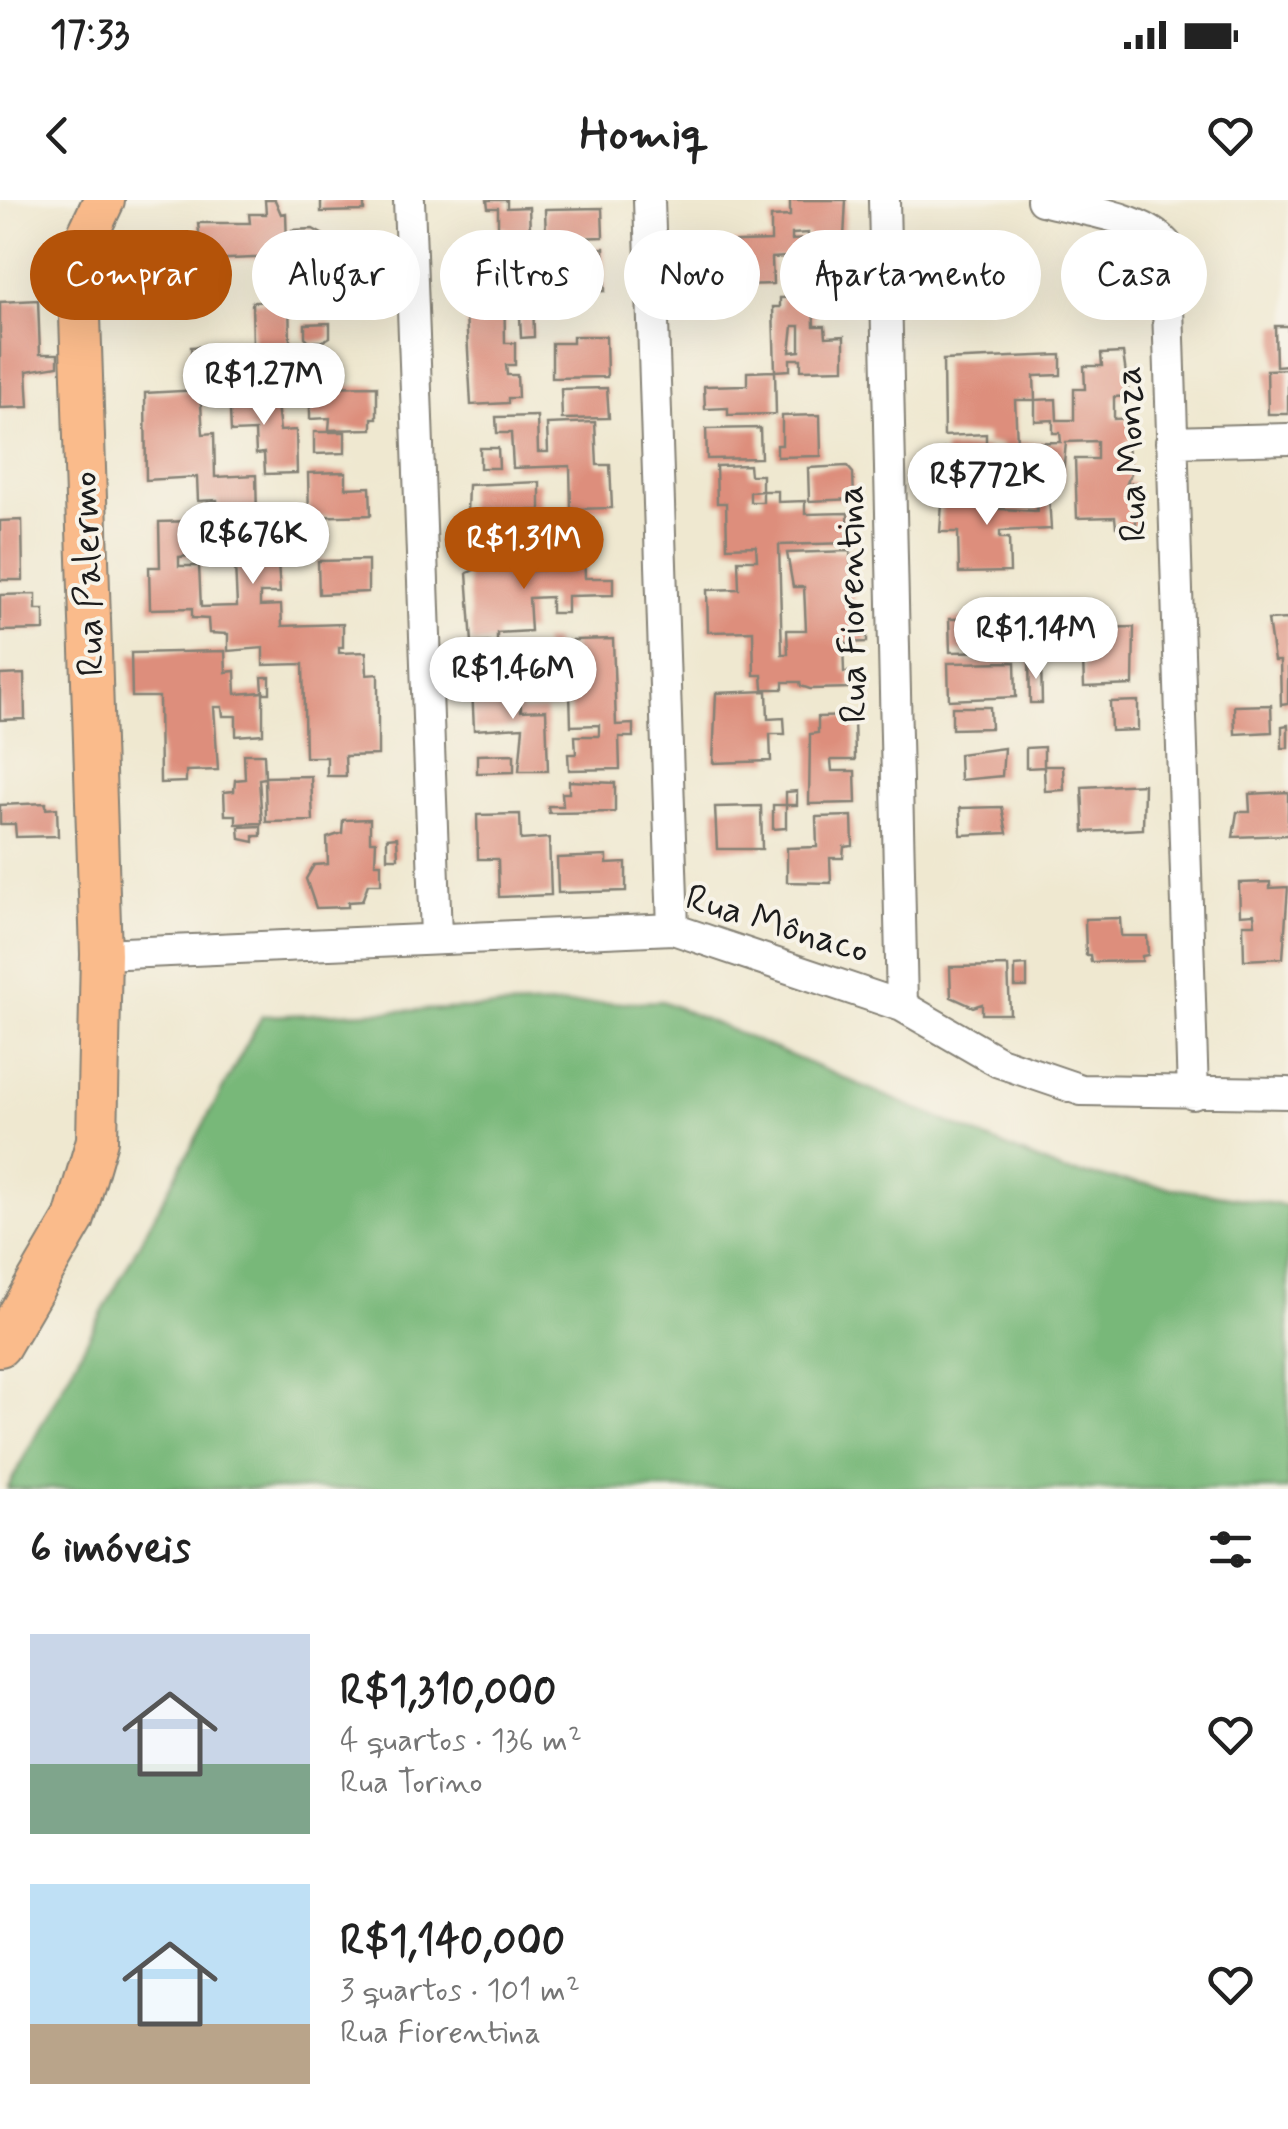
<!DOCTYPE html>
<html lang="pt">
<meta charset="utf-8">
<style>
:root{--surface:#fff;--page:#f2f2f2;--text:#222;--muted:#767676;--accent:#b45309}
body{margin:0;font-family:Mynerve,sans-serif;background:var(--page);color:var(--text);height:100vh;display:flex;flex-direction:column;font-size:38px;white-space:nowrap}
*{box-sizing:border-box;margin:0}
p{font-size:32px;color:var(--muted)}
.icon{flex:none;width:55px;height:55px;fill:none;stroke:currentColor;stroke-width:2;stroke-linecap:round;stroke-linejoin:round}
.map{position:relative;height:1289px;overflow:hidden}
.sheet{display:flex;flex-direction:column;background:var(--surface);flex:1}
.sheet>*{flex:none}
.banner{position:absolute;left:30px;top:30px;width:1230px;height:90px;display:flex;gap:20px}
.price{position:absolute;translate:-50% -85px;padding:0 22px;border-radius:35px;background:#fff;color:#222;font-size:32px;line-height:65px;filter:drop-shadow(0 2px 5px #0008)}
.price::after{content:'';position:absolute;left:50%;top:60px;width:30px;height:22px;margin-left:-15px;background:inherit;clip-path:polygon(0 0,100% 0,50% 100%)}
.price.active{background:var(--accent);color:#fff}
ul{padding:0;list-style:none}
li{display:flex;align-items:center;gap:30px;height:250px;padding:0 30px}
li span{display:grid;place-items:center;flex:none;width:280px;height:200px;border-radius:0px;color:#555}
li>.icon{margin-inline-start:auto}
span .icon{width:120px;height:120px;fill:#fffc;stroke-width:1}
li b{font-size:42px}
h2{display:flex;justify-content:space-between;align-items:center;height:120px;padding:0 30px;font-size:42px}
.tag{padding:0 35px;border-radius:45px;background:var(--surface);box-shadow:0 10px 40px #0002;font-size:35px;line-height:90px}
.tag.active{background:var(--accent);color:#fff}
.status{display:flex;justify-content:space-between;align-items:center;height:70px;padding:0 50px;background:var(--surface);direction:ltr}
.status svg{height:28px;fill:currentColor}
header{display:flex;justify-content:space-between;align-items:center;height:130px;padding:0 30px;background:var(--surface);font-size:45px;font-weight:800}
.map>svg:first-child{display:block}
.forest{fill:#78b879;stroke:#4a6a4a;stroke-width:2.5}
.building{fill:#dd8e7b;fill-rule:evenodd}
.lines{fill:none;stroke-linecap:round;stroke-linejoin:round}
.minor-casing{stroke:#868276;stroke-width:34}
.major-casing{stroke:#868276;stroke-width:44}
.minor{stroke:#fff;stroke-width:30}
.major{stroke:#fabb8b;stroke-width:40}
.labels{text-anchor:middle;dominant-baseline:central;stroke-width:8;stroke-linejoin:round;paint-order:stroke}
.street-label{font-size:38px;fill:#1c1c1c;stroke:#f7f3e8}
</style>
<div class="status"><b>17:33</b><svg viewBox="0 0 49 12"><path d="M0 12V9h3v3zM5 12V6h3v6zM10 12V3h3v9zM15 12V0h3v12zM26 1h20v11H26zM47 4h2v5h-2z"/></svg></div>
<header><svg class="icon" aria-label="back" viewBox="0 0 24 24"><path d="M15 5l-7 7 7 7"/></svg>Homiq<svg class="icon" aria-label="heart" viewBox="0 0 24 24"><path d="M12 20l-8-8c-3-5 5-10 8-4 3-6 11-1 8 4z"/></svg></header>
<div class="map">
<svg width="1288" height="1289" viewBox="0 0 1288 1289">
<rect width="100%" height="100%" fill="#f7f3e8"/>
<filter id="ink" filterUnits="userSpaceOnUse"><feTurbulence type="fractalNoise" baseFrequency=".01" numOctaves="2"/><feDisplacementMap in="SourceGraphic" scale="20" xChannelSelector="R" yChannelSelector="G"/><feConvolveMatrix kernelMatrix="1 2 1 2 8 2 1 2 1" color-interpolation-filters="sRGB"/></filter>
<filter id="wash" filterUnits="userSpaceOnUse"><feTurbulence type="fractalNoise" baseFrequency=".0048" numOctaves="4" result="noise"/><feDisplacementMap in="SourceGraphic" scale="40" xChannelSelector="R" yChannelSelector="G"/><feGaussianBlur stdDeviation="2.25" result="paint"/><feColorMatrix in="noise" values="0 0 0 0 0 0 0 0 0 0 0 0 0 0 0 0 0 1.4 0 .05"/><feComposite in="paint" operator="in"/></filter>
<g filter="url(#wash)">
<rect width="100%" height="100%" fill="#efe8d0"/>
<path class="forest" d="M 662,801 L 1063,971 L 1288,1006 L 1288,1289 L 7,1289 L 262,816 Z"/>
<g id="blocks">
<path class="building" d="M 265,0 L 275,0 L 281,14 L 286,13 L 287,45 L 282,45 L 282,57 L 204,60 L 205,103 L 136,105 L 135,63 L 202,60 L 198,23 L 250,23 L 249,14 L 266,14 Z
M 321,0 L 364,0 L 364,11 L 321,12 Z
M 487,0 L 507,0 L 507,8 L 529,7 L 532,83 L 512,84 L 506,28 L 498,28 L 498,8 L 488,8 Z
M 790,0 L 846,0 L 844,38 L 832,39 L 833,82 L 787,84 L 786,57 L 772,58 L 773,84 L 741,85 L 740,59 L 711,60 L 710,43 L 771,41 L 771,17 L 790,16 ZM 808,33 L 808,39 L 792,40 L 792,34 Z
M 602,8 L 603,37 L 546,39 L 545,9 Z
M 313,29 L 329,38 L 329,55 L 292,56 L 292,30 Z
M 502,37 L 502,51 L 475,52 L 475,38 Z
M 604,48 L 605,91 L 584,92 L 583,82 L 574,82 L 574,92 L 550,93 L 549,85 L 542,85 L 540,50 Z
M 504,79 L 505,143 L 515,143 L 515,165 L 506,165 L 507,175 L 517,175 L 518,198 L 508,198 L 508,203 L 471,205 L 465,96 L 460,96 L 459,81 Z
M 264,88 L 280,88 L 280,100 L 264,100 Z
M 519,94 L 533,94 L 534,137 L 521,138 Z
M 813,97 L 814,126 L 825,126 L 826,137 L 844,136 L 844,169 L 801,170 L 801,159 L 790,159 L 790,170 L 775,171 L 773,107 L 780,107 L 780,98 ZM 793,126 L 800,126 L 800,151 L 790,152 Z
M 38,100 L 40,154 L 58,154 L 58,166 L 27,171 L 29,207 L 0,208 L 0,102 Z
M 289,101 L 290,144 L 253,144 L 252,102 Z
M 330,123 L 330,137 L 323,141 L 310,142 L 305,137 L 305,124 Z
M 1275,126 L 1288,126 L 1288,165 L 1276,166 Z
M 573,136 L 606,136 L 607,177 L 552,178 L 552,143 L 573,143 Z
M 253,144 L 254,177 L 192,179 L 191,147 Z
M 1123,153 L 1129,196 L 1114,197 L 1114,219 L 1135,218 L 1136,240 L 1126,240 L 1131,273 L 1127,283 L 1135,283 L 1136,326 L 1116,327 L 1115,317 L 1077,318 L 1075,259 L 1097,259 L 1097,241 L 1066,242 L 1062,285 L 1007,287 L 1001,244 L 986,244 L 986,234 L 944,236 L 943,160 L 1061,155 L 1061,175 L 1034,176 L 1035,200 L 1056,199 L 1057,220 L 1074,220 L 1074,189 L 1085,189 L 1084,166 L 1102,166 L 1101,154 ZM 1015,200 L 1035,200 L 1035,221 L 1053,220 L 1053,233 L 1060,233 L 1061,242 L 1017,243 Z
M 1288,169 L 1288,214 L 1268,214 L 1267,170 Z
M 775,171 L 776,214 L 728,215 L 728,208 L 705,209 L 704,186 L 747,185 L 747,172 Z
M 377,186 L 377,218 L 372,218 L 372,229 L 329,230 L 330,218 L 310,219 L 310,187 Z
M 275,187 L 280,231 L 296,230 L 297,273 L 265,274 L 264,253 L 256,254 L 255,231 L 231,232 L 229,189 Z
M 607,188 L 609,218 L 562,219 L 561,189 Z
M 200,190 L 203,234 L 214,233 L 215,277 L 256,275 L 257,318 L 231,319 L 233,364 L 200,365 L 200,355 L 179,357 L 179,366 L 199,366 L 201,407 L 237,406 L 235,364 L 259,364 L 257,318 L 277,317 L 278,347 L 289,347 L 290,362 L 278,362 L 280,393 L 260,393 L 260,406 L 281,405 L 282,426 L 343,424 L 343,447 L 339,447 L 339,453 L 366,452 L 367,475 L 378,474 L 378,555 L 345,556 L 346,576 L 327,576 L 327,557 L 305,557 L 303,464 L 263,465 L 263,448 L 228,451 L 228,434 L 209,433 L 208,419 L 192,418 L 192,408 L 150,409 L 149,367 L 160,367 L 159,322 L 194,321 L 194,329 L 198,329 L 198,321 L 218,321 L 217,300 L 198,301 L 197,277 L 146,280 L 145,193 Z
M 820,215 L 821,256 L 777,257 L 777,245 L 782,245 L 782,216 Z
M 537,216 L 538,252 L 548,252 L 547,224 L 595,222 L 597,265 L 610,265 L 612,308 L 571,309 L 570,266 L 513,268 L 511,233 L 497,233 L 496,217 Z
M 760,228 L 761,258 L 707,259 L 706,229 Z
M 314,232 L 345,232 L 345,253 L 314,254 Z
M 480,248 L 498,248 L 499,268 L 480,268 Z
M 988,248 L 990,275 L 978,275 L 977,280 L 945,277 L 944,249 Z
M 749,265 L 750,275 L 762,275 L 762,291 L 750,292 L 750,302 L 763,302 L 763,291 L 778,291 L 778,302 L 805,301 L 805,314 L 848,313 L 849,343 L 779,345 L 782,454 L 788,454 L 787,430 L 806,430 L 804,387 L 793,387 L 787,353 L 850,351 L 855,428 L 867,428 L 867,442 L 843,443 L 844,472 L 850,472 L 851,488 L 810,489 L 801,486 L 800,482 L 783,482 L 783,489 L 763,489 L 762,475 L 754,475 L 753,431 L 708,432 L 707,390 L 739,389 L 738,360 L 757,360 L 756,346 L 727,347 L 726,303 L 717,303 L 716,266 Z
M 847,266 L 853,273 L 854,299 L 809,301 L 808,268 Z
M 346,272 L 346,288 L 370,287 L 371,315 L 309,317 L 308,273 Z
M 540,282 L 540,310 L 467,313 L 468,285 Z
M 984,288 L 984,308 L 1037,311 L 1037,296 L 1049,296 L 1051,329 L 1000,331 L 1000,338 L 1009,338 L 1010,372 L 959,373 L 958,332 L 940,332 L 943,289 Z
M 22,320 L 23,380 L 0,380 L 0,321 Z
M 584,353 L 585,378 L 613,378 L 613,395 L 567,396 L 567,413 L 551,413 L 551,397 L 529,398 L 531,431 L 497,433 L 497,442 L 472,443 L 467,373 L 474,370 L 474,357 L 514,355 L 515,371 L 542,370 L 541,355 Z
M 368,360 L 368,392 L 319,394 L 318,361 Z
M 36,394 L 36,410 L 44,410 L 44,430 L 0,431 L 0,395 Z
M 1080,415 L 1095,415 L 1095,428 L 1134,427 L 1133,485 L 1084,487 L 1083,458 L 1041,460 L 1040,417 L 1057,416 L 1058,428 L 1080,428 Z
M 1003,418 L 1004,451 L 950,452 L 949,419 Z
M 1288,419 L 1288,504 L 1281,505 L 1280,461 L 1274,461 L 1268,420 Z
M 613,439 L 616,525 L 633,524 L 633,537 L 619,537 L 620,569 L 569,570 L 568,554 L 576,554 L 575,536 L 599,536 L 599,525 L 571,526 L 570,492 L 583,491 L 583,483 L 575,484 L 573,440 Z
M 555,440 L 555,462 L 544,463 L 543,441 Z
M 225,451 L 226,472 L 235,471 L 236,494 L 263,492 L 262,477 L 270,477 L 270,493 L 263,493 L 263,534 L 236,536 L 236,516 L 223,516 L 222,507 L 214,507 L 218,570 L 186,571 L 186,582 L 160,583 L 159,497 L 132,497 L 131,453 Z
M 1029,461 L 1041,461 L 1042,503 L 1030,503 Z
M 1015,462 L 1016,497 L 949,500 L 948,463 Z
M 24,474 L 25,519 L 0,520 L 0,475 Z
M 520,485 L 521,511 L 546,510 L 548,571 L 519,571 L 523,527 L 474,530 L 472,487 Z
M 767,491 L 768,519 L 784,518 L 785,534 L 770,534 L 771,561 L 713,563 L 716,493 Z
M 1138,501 L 1138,530 L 1111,531 L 1110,502 Z
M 1271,505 L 1272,532 L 1235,534 L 1234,506 Z
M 952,507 L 990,507 L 991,528 L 952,529 Z
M 854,516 L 855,560 L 831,560 L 832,571 L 855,571 L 856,603 L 809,604 L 810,534 L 818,533 L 818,517 Z
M 1288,525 L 1288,548 L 1282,548 L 1282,526 Z
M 1044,547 L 1044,566 L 1063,566 L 1064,590 L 1045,591 L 1044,567 L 1026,568 L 1026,548 Z
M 1004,548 L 1002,576 L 960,580 L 959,554 Z
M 244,554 L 264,554 L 265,578 L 259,579 L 262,623 L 236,624 L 236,615 L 225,615 L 224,592 L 234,591 L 235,580 L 245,579 Z
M 514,554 L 514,572 L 477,573 L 477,555 Z
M 311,576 L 313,621 L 266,622 L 265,577 Z
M 569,581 L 615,583 L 615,612 L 549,613 L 548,606 L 563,606 L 562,593 L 569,593 Z
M 1144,584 L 1143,629 L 1084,632 L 1082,587 Z
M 797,591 L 797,605 L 786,605 L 786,592 Z
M 1288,592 L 1288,635 L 1233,637 L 1237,612 L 1250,612 L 1249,594 Z
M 46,603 L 46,609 L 57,608 L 58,636 L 16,637 L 15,624 L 0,624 L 0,605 Z
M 773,605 L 786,605 L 786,628 L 773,629 Z
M 761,606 L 762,649 L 717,649 L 715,607 Z
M 1002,607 L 1007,633 L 961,635 L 960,608 Z
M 520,614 L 521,640 L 549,638 L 551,695 L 499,697 L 498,659 L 478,659 L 477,615 Z
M 852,616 L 853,646 L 844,647 L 843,658 L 830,658 L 831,683 L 787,682 L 787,648 L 817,647 L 816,617 Z
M 370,619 L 370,641 L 376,641 L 375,663 L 381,663 L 381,684 L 368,684 L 362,701 L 348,702 L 348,707 L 316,708 L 306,679 L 314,665 L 328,664 L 327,638 L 342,633 L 343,620 Z
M 261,626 L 261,636 L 254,636 L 254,642 L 240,639 L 239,627 Z
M 397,637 L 398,658 L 387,658 L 387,638 Z
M 607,656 L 607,664 L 626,663 L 626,691 L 558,693 L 557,658 Z
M 1270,682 L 1270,688 L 1288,687 L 1283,758 L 1244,760 L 1243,724 L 1255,724 L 1254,714 L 1240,715 L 1239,683 Z
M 1120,718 L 1121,736 L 1147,736 L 1148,755 L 1142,756 L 1142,761 L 1091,762 L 1090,755 L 1086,755 L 1085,719 Z
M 1027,765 L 1027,787 L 1015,787 L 1015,766 Z
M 1008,766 L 1010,814 L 982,814 L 982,804 L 973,807 L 951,797 L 950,767 Z"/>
</g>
</g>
<g filter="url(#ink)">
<use href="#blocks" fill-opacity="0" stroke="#868276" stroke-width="2.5"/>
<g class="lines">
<defs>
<path id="minor" d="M 409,0 L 436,736
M 649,0 L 673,729
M 884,0 L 902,806
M 1042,0 C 1080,10 1139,15 1166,44 L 1193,894
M 1171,242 L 1288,239
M 101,754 L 673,729 L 902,806 L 999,862 L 1081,890 L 1288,893"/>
<path id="major" d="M 0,1146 L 74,1019 L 97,940 L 101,754 L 78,55 L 104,0"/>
</defs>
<use href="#minor" class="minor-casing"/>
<use href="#major" class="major-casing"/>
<use href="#minor" class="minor"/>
<use href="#major" class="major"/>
</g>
</g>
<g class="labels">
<g class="street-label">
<text transform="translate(1132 254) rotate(-92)">Rua Monza</text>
<text transform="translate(89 374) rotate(-92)">Rua Palermo</text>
<text transform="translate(853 404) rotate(-91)">Rua Fiorentina</text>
<text transform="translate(777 725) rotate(17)">Rua Mônaco</text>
</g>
</g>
</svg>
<b class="price" style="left:264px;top:228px">R$1.27M</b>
<b class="price" style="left:987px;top:328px">R$772K</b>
<b class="price" style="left:253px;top:387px">R$676K</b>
<b class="price active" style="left:524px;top:392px">R$1.31M</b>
<b class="price" style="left:1036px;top:482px">R$1.14M</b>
<b class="price" style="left:513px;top:522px">R$1.46M</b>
<div class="banner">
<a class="tag active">Comprar</a>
<a class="tag">Alugar</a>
<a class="tag">Filtros</a>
<a class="tag">Novo</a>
<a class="tag">Apartamento</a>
<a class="tag">Casa</a>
</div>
</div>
<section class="sheet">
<h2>6 imóveis<svg class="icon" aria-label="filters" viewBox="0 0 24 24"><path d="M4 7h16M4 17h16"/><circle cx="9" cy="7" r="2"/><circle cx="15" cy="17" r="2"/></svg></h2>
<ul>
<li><span style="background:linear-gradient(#c9d6e8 65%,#7fa58c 0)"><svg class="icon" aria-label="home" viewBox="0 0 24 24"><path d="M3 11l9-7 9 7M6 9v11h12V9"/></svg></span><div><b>R$1,310,000</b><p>4 quartos · 136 m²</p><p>Rua Torino</p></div><svg class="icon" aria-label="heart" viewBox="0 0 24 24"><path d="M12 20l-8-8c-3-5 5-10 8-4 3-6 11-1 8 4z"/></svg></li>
<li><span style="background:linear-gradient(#bfe0f5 70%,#b9a48a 0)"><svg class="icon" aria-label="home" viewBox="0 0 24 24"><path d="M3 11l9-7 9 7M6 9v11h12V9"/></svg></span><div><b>R$1,140,000</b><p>3 quartos · 101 m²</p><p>Rua Fiorentina</p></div><svg class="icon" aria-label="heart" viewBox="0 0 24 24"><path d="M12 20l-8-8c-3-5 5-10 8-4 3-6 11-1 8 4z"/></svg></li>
</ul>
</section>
